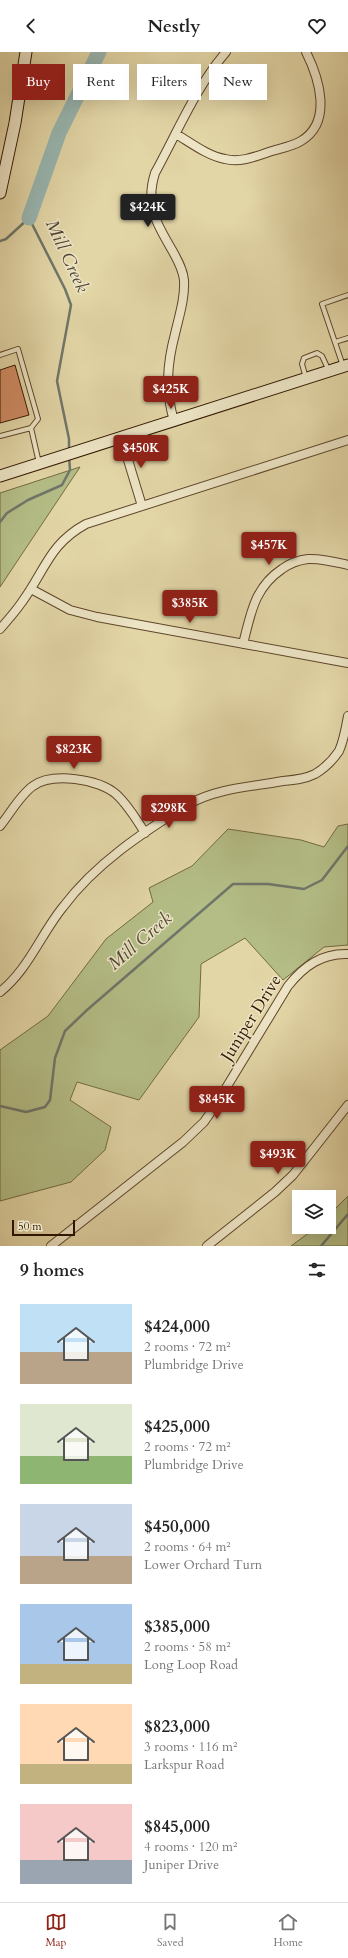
<!DOCTYPE html>
<meta charset="utf-8">
<style>
:root{--surface:#fff;--page:#f2f2f2;--text:#222;--muted:#767676;--line:#e0e0e0;--accent:#8f2418}
body{margin:0;font-family:Cardo,serif;background:var(--page);color:var(--text);height:100vh;display:flex;flex-direction:column;font-size:15px;white-space:nowrap}
*{box-sizing:border-box;margin:0}
p{font-size:13px;color:var(--muted)}
.icon{flex:none;width:22px;height:22px;fill:none;stroke:currentColor;stroke-width:2;stroke-linecap:round;stroke-linejoin:round}
.map{position:relative;height:1194px;overflow:hidden}
.details{display:flex;flex-direction:column;background:var(--surface);flex:1}
.details>*{flex:none}
.top-card{position:absolute;left:12px;top:12px;width:324px;height:36px;display:flex;gap:8px}
.buttons{position:absolute;left:292px;top:1138px;display:grid;gap:8px}
.buttons a{display:grid;place-items:center;width:44px;height:44px;border-radius:0px;background:var(--surface);box-shadow:0 4px 16px #0002;font-size:20px}
.scale{position:absolute;left:12px;bottom:10px;width:63px;box-sizing:border-box;padding-left:4px;border:2px solid #321700;border-top:0;font-size:11px;line-height:14px;white-space:nowrap;color:#321700;-webkit-text-stroke:3px #ece4c5;paint-order:stroke}
.price{position:absolute;translate:-50% -34px;padding:0 9px;border-radius:4px;background:var(--accent);color:#fff;font-size:13px;line-height:26px;filter:drop-shadow(0 1px 2px #0008)}
.price::after{content:'';position:absolute;left:50%;top:24px;width:12px;height:9px;margin-left:-6px;background:inherit;clip-path:polygon(0 0,100% 0,50% 100%)}
.price.selected{background:#222;color:#fff}
ul{padding:0;list-style:none}
li{display:flex;align-items:center;gap:12px;height:100px;padding:0 20px}
li span{display:grid;place-items:center;flex:none;width:112px;height:80px;border-radius:0px;color:#555}
li>.icon{margin-inline-start:auto}
span .icon{width:48px;height:48px;fill:#fffc;stroke-width:1}
li b{font-size:17px}
h2{display:flex;justify-content:space-between;align-items:center;height:48px;padding:0 20px;font-size:17px}
.pill{padding:0 14px;border-radius:0px;background:var(--surface);box-shadow:0 4px 16px #0002;font-size:14px;line-height:36px}
.pill.selected{background:var(--accent);color:#fff}
header{display:flex;justify-content:space-between;align-items:center;height:52px;padding:0 20px;background:var(--surface);font-size:18px;font-weight:700}
.tab-bar{display:flex;justify-content:space-around;align-items:center;height:56px;border-top:1px solid var(--line);background:var(--surface);font-size:11px;color:var(--muted)}
.tab-bar a{display:grid;justify-items:center;gap:2px}
.tab-bar .selected{color:var(--accent)}
.map>svg:first-child{display:block}
.green{fill:#b4bd86;stroke:#736a43}
.lines{fill:none;stroke-linecap:round;stroke-linejoin:round}
.stream{stroke:#6f766a;stroke-width:2.5}
.river{stroke:#98b6b1;stroke-width:15}
.building{fill:#d08b63;stroke:#321700}
.lane-casing{stroke:#5e462a;stroke-width:6}
.street-casing{stroke:#5e462a;stroke-width:10}
.secondary-casing{stroke:#321700;stroke-width:13}
.lane{stroke:#ece4c5;stroke-width:4}
.street{stroke:#ece4c5;stroke-width:8}
.secondary{stroke:#ece4c5;stroke-width:11}
.labels{text-anchor:middle;dominant-baseline:central;stroke-width:3;stroke-linejoin:round;paint-order:stroke}
.street-label{font-size:17px;fill:#321700;stroke:#ece4c5}
.water-label{font-size:18px;font-style:italic;fill:#514735;stroke:#ece4c5}
</style>
<header><svg class="icon" aria-label="back" viewBox="0 0 24 24"><path d="M15 5l-7 7 7 7"/></svg>Nestly<svg class="icon" aria-label="heart" viewBox="0 0 24 24"><path d="M12 20l-8-8c-3-5 5-10 8-4 3-6 11-1 8 4z"/></svg></header>
<div class="map">
<svg width="348" height="1194" viewBox="0 0 348 1194">
<rect width="100%" height="100%" fill="#e2d5a6"/>
<filter id="stains"><feTurbulence type="fractalNoise" baseFrequency=".005" numOctaves="4"/><feColorMatrix values="0 0 0 0 .2 0 0 0 0 .09 0 0 0 0 .02 0 0 0 .5 -.17"/></filter>
<radialGradient id="worn" r=".72"><stop offset=".6" stop-color="#630" stop-opacity="0"/><stop offset="1" stop-color="#630" stop-opacity=".3"/></radialGradient>
<path class="green" d="M 80,415 L 0,535 L 0,441 Z
M 348,772 L 348,893 L 324,895 L 283,928 L 245,886 L 201,912 L 199,965 L 139,1048 L 77,1030 L 70,1048 L 111,1075 L 105,1098 L 71,1130 L 0,1149 L 0,998 L 48,964 L 106,887 L 153,850 L 149,836 L 192,814 L 228,777 L 301,788 L 324,795 L 338,774 Z
M 348,1144 L 348,1194 L 291,1194 L 317,1175 L 329,1175 L 329,1163 Z"/>
<g class="lines">
<path class="stream" d="M 0,189 L 6,187 L 29,166 L 65,237 L 71,253 L 57,329 L 69,387 L 69,399
M 0,470 L 7,461 L 28,448 L 62,433 L 70,418 L 69,404
M 0,1054 L 26,1060 L 45,1055 L 50,1048 L 55,1006 L 65,979 L 87,958 L 233,832 L 268,832 L 304,837 L 322,828 L 348,794
M 321,1194 L 348,1162"/>
<path class="river" d="M 29,166 L 59,81 L 99,0"/>
</g>
<path class="building" d="M 15,313 L 29,363 L 0,371 L 0,318 Z"/>
<g class="lines">
<defs>
<path id="lane" d="M 335,290 L 348,286
M 0,303 L 18,297 L 38,367 L 31,376
M 343,314 L 322,252 L 348,243
M 306,326 L 302,312 L 304,306 L 317,301 L 322,304 L 329,319
M 0,384 L 31,376 L 39,411"/>
<path id="street" d="M 176,82 C 191,91 208,104 225,107 C 241,111 257,104 272,99 C 282,96 293,94 301,89 C 333,70 319,26 306,0
M 174,369 C 165,339 167,312 175,282 C 179,264 185,247 184,228 C 183,217 177,207 172,198 C 156,171 145,153 155,121 C 177,81 196,35 226,0
M 121,385 L 142,454
M 31,537 L 70,558 L 97,565 L 348,611
M 0,577 C 8,568 15,560 22,550 C 45,519 49,492 86,472 L 348,388
M 243,592 C 251,561 254,536 282,517 C 289,512 299,508 308,507 C 321,506 335,510 348,513
M 0,774 C 10,762 20,743 33,734 C 52,720 99,727 116,742 C 128,753 137,768 145,781
M 0,940 C 28,918 41,882 63,855 C 95,812 143,780 189,752 C 217,736 251,735 283,729 C 294,728 305,727 315,722 C 325,716 333,708 339,699 C 344,688 346,675 348,664
M 51,1194 L 183,1090 L 204,1070 L 215,1054 L 288,934 C 304,914 322,901 348,902
M 207,1194 L 275,1140 L 293,1123 L 348,1053"/>
<path id="secondary" d="M 0,141 L 15,71 L 26,0
M 0,424 L 348,313"/>
</defs>
<use href="#lane" class="lane-casing"/>
<use href="#street" class="street-casing"/>
<use href="#secondary" class="secondary-casing"/>
<use href="#lane" class="lane"/>
<use href="#street" class="street"/>
<use href="#secondary" class="secondary"/>
</g>
<g class="labels">
<g class="street-label">
<text transform="translate(251 966) rotate(-58)">Juniper Drive</text>
</g>
<g class="water-label">
<text transform="translate(67 204) rotate(65)">Mill Creek</text>
<text transform="translate(140 889) rotate(-41)">Mill Creek</text>
</g>
</g>
<rect width="100%" height="100%" filter="url(#stains)"/>
<rect width="100%" height="100%" fill="url(#worn)"/>
</svg>
<div class="buttons">
<a><svg class="icon" aria-label="layers" viewBox="0 0 24 24"><path d="M12 4l9 5-9 5-9-5zM3 14l9 5 9-5"/></svg></a>
</div>
<div class="scale">50 m</div>
<b class="price selected" style="left:148px;top:176px">$424K</b>
<b class="price" style="left:171px;top:358px">$425K</b>
<b class="price" style="left:141px;top:417px">$450K</b>
<b class="price" style="left:269px;top:514px">$457K</b>
<b class="price" style="left:190px;top:572px">$385K</b>
<b class="price" style="left:74px;top:718px">$823K</b>
<b class="price" style="left:169px;top:777px">$298K</b>
<b class="price" style="left:217px;top:1068px">$845K</b>
<b class="price" style="left:278px;top:1123px">$493K</b>
<div class="top-card">
<a class="pill selected">Buy</a>
<a class="pill">Rent</a>
<a class="pill">Filters</a>
<a class="pill">New</a>
</div>
</div>
<section class="details">
<h2>9 homes<svg class="icon" aria-label="filters" viewBox="0 0 24 24"><path d="M4 7h16M4 17h16"/><circle cx="9" cy="7" r="2"/><circle cx="15" cy="17" r="2"/></svg></h2>
<ul>
<li><span style="background:linear-gradient(#bfe0f5 60%,#b9a48a 0)"><svg class="icon" aria-label="home" viewBox="0 0 24 24"><path d="M3 11l9-7 9 7M6 9v11h12V9"/></svg></span><div><b>$424,000</b><p>2 rooms · 72 m²</p><p>Plumbridge Drive</p></div></li>
<li><span style="background:linear-gradient(#dfe7d0 65%,#8fb573 0)"><svg class="icon" aria-label="home" viewBox="0 0 24 24"><path d="M3 11l9-7 9 7M6 9v11h12V9"/></svg></span><div><b>$425,000</b><p>2 rooms · 72 m²</p><p>Plumbridge Drive</p></div></li>
<li><span style="background:linear-gradient(#c9d6e8 65%,#b9a48a 0)"><svg class="icon" aria-label="home" viewBox="0 0 24 24"><path d="M3 11l9-7 9 7M6 9v11h12V9"/></svg></span><div><b>$450,000</b><p>2 rooms · 64 m²</p><p>Lower Orchard Turn</p></div></li>
<li><span style="background:linear-gradient(#a9c7e8 75%,#c2b280 0)"><svg class="icon" aria-label="home" viewBox="0 0 24 24"><path d="M3 11l9-7 9 7M6 9v11h12V9"/></svg></span><div><b>$385,000</b><p>2 rooms · 58 m²</p><p>Long Loop Road</p></div></li>
<li><span style="background:linear-gradient(#ffd9b3 75%,#c2b280 0)"><svg class="icon" aria-label="home" viewBox="0 0 24 24"><path d="M3 11l9-7 9 7M6 9v11h12V9"/></svg></span><div><b>$823,000</b><p>3 rooms · 116 m²</p><p>Larkspur Road</p></div></li>
<li><span style="background:linear-gradient(#f6c9c9 70%,#9aa5b1 0)"><svg class="icon" aria-label="home" viewBox="0 0 24 24"><path d="M3 11l9-7 9 7M6 9v11h12V9"/></svg></span><div><b>$845,000</b><p>4 rooms · 120 m²</p><p>Juniper Drive</p></div></li>
</ul>
</section>
<nav class="tab-bar">
<a class="selected"><svg class="icon" aria-label="map" viewBox="0 0 24 24"><path d="M3 6l6-2 6 2 6-2v14l-6 2-6-2-6 2zM9 4v14M15 6v14"/></svg>Map</a>
<a><svg class="icon" aria-label="saved" viewBox="0 0 24 24"><path d="M7 4h10v16l-5-4-5 4z"/></svg>Saved</a>
<a><svg class="icon" aria-label="home" viewBox="0 0 24 24"><path d="M3 11l9-7 9 7M6 9v11h12V9"/></svg>Home</a>
</nav>
